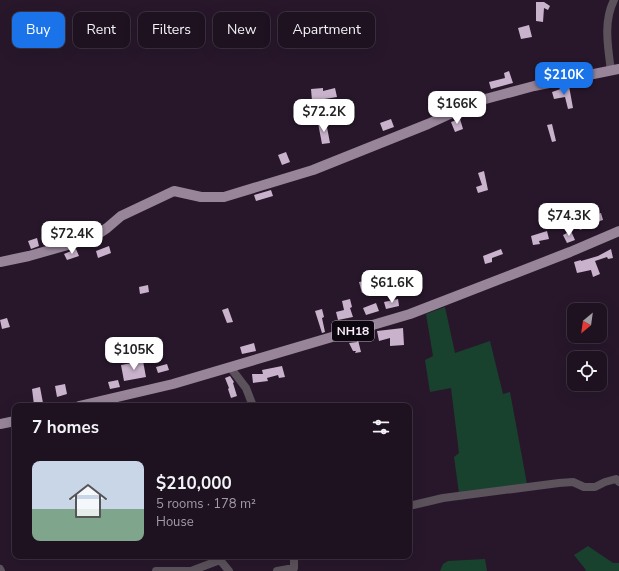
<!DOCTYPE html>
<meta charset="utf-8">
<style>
:root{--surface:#1e1120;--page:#261a29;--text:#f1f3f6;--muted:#a19da5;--line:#3c313e;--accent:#1a73e8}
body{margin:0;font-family:"Nunito Sans",sans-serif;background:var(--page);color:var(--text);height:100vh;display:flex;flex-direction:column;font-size:15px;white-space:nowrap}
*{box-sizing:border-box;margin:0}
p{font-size:13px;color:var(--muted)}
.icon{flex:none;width:22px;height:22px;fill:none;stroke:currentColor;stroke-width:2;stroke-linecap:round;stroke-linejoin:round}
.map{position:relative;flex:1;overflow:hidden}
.drawer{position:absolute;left:12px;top:403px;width:400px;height:156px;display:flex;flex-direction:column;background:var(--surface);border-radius:8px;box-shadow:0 4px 16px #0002,0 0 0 1px var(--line)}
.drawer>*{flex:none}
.guide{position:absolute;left:12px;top:12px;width:400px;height:36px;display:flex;gap:8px}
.needle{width:26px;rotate:209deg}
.buttons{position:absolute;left:567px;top:303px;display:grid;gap:8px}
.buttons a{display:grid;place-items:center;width:40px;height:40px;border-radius:8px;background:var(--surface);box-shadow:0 4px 16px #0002,0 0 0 1px var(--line);font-size:20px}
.price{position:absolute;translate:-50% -34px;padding:0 9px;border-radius:8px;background:#fff;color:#222;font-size:13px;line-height:26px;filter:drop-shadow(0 1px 2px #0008)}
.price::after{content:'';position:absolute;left:50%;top:24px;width:12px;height:9px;margin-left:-6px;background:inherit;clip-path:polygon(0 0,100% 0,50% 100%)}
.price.selected{background:var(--accent);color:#fff}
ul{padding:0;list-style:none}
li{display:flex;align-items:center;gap:12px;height:100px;padding:0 20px}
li+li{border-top:1px solid var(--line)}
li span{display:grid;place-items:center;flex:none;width:112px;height:80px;border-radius:8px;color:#555}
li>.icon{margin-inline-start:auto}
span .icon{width:48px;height:48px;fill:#fffc;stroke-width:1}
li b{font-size:17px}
h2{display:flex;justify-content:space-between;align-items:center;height:48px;padding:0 20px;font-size:17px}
.pill{padding:0 14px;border-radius:8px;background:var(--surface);box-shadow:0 4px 16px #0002,0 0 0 1px var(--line);font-size:14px;line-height:36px}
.pill.selected{background:var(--accent);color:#fff}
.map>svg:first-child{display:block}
.green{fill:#18422d}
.building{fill:#c9b2cc}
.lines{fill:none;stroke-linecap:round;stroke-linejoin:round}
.minor{stroke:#5b525c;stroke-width:8}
.major{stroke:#98859a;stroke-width:10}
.labels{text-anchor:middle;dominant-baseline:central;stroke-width:4;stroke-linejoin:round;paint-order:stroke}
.shield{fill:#0c060e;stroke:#b3a9b5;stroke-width:1}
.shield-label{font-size:12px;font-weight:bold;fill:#fbeffd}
</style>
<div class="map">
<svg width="619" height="571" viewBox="0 0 619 571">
<rect width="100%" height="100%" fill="#28172b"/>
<path class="green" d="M 445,307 L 455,353 L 490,341 L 503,394 L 510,392 L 527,484 L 459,493 L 454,457 L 459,453 L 451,388 L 430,392 L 425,360 L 433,356 L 426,314 Z
M 588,546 L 613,563 L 619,563 L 619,571 L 585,571 L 586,570 L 574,555 Z
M 485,559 L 487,571 L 440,571 L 443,564 L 448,561 Z"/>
<path class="building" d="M 536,2 L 544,2 L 550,6 L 548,10 L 544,8 L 543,22 L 536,21 Z
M 529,25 L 532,37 L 521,39 L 518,28 Z
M 509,71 L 513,83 L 491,89 L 489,82 L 505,78 L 504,73 Z
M 569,86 L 573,108 L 568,109 L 565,97 L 554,99 L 552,92 Z
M 323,88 L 323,91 L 335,88 L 337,97 L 312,101 L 311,89 Z
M 391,119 L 394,127 L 383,131 L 380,123 Z
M 460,119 L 463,129 L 455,132 L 451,122 Z
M 326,122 L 330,143 L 322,144 L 318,123 Z
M 552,124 L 556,141 L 552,142 L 547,125 Z
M 286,152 L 290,162 L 282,165 L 278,155 Z
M 484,171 L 488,190 L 478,193 L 476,187 L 482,185 L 478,173 Z
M 271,190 L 273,196 L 256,201 L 254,195 Z
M 578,207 L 585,226 L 585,228 L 580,230 L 575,220 L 576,219 L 573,208 Z
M 601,213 L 603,220 L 593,223 L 591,216 Z
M 547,231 L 549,239 L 539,241 L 540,244 L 533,245 L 531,236 Z
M 571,231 L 575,240 L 567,243 L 563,235 Z
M 37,238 L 39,246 L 31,249 L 28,241 Z
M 109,246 L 111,253 L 98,258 L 96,251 Z
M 76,249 L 79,256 L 67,260 L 64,254 Z
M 501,249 L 503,254 L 492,258 L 492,262 L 485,264 L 483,256 Z
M 611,249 L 613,258 L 608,259 L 607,257 L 595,261 L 600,274 L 593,277 L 591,270 L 577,273 L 574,262 L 581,260 L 581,261 L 598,256 Z
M 369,280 L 372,290 L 362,293 L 359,282 Z
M 148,285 L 149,292 L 140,294 L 139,287 Z
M 350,299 L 352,307 L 350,308 L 353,317 L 338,320 L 336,312 L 344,310 L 342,301 Z
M 398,299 L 399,306 L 386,309 L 384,302 Z
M 376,303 L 379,311 L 366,315 L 363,308 Z
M 228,308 L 233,322 L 227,323 L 222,310 Z
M 322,309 L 324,317 L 322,318 L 325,332 L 322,333 L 315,311 Z
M 7,318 L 10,327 L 2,329 L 0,320 Z
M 403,328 L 404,345 L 390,346 L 390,338 L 379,341 L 377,331 Z
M 358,340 L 361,352 L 355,353 L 356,351 L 353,351 L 349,343 L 357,342 Z
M 254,343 L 256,351 L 242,354 L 240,347 Z
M 143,361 L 146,377 L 124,381 L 121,365 Z
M 167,364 L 169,370 L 158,373 L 156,367 Z
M 282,366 L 285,377 L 279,378 L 278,375 L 267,378 L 268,381 L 253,383 L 252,374 L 263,374 L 262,370 Z
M 230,376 L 234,382 L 233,383 L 237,396 L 231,398 L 228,389 L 229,388 L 225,378 Z
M 118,380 L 120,387 L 110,389 L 108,382 Z
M 65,384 L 67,394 L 57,397 L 55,386 Z
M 40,387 L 43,403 L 34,405 L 32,389 Z"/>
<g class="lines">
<path class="minor" d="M 611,71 C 608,47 603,22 614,0
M 230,367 L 246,388 L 253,406
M 409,506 L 443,498 L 559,483 L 573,482 L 584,487 L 595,487 L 605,482 L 616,479 L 619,482
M 0,569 L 1,571
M 156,571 L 191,571 L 220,560 L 229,571
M 277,571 L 294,568 L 294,556"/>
<path class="major" d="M 0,262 L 29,256 L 92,238 L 107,228 L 121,216 L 174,191 L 201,197 L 224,197 L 313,170 L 428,124 L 478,101 L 534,86 L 619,69
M 79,406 L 173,384 L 410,314 L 570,252 L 619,231
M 0,424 L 15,421"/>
</g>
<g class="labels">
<rect class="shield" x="332" y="321" width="42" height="20" rx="3"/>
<g class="shield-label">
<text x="353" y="331">NH18</text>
</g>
</g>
</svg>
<div class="buttons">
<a><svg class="needle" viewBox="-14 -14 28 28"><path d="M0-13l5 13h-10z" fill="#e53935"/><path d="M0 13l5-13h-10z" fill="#a19da5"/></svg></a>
<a><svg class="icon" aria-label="locate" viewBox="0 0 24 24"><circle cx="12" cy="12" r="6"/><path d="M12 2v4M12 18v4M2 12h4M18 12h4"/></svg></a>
</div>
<b class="price selected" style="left:564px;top:96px">$210K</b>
<b class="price" style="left:457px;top:125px">$166K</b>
<b class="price" style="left:324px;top:133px">$72.2K</b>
<b class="price" style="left:569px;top:237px">$74.3K</b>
<b class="price" style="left:72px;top:255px">$72.4K</b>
<b class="price" style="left:392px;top:304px">$61.6K</b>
<b class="price" style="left:134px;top:371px">$105K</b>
<div class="guide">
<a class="pill selected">Buy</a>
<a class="pill">Rent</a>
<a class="pill">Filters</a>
<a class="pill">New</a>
<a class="pill">Apartment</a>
</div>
<section class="drawer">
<h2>7 homes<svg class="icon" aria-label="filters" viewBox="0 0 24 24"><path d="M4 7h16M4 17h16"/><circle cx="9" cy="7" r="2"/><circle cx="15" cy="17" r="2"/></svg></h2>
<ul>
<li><span style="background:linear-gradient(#c9d6e8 60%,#7fa58c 0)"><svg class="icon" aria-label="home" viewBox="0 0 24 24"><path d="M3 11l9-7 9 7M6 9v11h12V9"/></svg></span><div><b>$210,000</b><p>5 rooms · 178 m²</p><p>House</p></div></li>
</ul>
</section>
</div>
